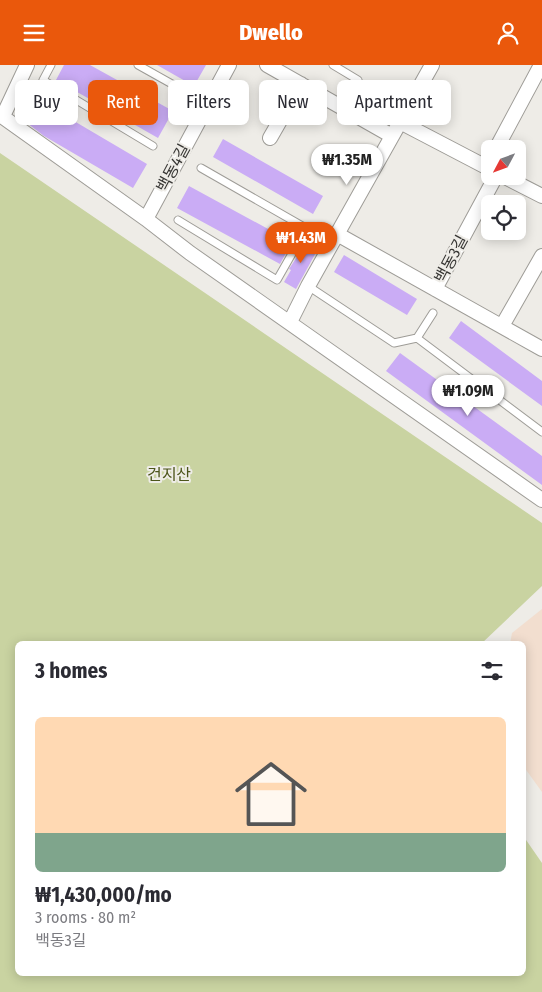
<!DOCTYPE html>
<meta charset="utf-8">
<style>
:root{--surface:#fff;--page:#f2f2f3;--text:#2b2b33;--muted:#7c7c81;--accent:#ea580c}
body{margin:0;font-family:"Fira Sans Condensed","Noto Sans KR",sans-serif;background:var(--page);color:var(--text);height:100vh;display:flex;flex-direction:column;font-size:19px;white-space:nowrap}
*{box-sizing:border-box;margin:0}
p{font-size:16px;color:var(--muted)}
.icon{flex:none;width:28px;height:28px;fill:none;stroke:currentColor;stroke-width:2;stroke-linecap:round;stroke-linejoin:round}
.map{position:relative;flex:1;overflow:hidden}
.sheet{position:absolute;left:15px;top:576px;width:511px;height:335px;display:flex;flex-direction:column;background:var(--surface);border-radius:8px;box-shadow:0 2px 12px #0003}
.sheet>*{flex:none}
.guide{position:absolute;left:15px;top:15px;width:512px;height:45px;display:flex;gap:10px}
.needle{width:32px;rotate:229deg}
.buttons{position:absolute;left:481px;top:75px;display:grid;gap:10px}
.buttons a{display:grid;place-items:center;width:45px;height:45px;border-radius:8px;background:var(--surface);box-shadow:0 2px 12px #0003;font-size:25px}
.price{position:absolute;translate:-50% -42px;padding:0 11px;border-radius:18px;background:#fff;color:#222;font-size:16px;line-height:32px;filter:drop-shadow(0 1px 2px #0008)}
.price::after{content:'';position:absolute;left:50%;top:30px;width:15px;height:11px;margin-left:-8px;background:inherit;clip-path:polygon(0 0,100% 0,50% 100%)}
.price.on{background:var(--accent);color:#fff}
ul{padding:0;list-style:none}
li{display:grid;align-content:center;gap:10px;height:265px;padding:0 20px}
li span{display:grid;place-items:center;height:155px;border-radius:8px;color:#555}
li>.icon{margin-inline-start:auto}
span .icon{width:90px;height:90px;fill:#fffc;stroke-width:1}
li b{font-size:21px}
h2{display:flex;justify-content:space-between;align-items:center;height:60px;padding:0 20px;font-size:21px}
.pill{padding:0 18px;border-radius:8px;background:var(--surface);box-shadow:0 2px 12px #0003;font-size:18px;line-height:45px}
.pill.on{background:var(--accent);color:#fff}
header{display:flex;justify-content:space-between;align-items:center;height:65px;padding:0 20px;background:var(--accent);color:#fff;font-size:22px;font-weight:800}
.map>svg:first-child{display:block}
.medical{fill:#f2decf}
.green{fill:#c9d3a1}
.building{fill:#caacf5}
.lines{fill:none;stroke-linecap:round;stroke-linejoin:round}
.service-casing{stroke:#9e9c97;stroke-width:9}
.minor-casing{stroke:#9e9c97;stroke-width:16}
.service{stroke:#fff;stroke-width:7}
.minor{stroke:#fff;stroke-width:14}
.labels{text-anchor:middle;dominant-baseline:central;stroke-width:4;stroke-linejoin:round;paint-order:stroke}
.street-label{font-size:16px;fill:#373634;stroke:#eeece7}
.park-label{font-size:16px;fill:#4c551b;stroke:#eeece7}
</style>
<header><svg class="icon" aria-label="menu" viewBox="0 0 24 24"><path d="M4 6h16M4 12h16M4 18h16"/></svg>Dwello<svg class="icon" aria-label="person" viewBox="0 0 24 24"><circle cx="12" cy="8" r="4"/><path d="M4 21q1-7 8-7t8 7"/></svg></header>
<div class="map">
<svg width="542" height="927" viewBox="0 0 542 927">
<rect width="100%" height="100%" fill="#eeece7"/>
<path class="medical" d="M 542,544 L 542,727 L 524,702 L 524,579 L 510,579 L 512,568 Z"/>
<path class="green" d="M 0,88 L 542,458 L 542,521 L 481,579 L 18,579 L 18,909 L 524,909 L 524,772 L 542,798 L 542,927 L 0,927 Z"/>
<path class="building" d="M 64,0 L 90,0 L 173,46 L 158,73 L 56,15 Z
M 157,0 L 206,0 L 194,21 Z
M 40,36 L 147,99 L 133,123 L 44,71 L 27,58 Z
M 223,74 L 323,131 L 313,149 L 213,92 Z
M 189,121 L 292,177 L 280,199 L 177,143 Z
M 308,175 L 319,182 L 296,224 L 284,217 L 291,205 L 289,204 Z
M 344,190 L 417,234 L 407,250 L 334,207 Z
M 461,256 L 542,316 L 542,341 L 449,273 Z
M 400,288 L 542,391 L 542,420 L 386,306 Z"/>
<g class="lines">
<defs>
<path id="service" d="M 51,0 L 43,15 L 153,81
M 138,0 L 188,28
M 333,0 L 358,15
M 201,103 L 332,178
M 178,155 L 277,215 L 306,164
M 308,221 L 394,278 L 417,273 L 542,367
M 417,273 L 433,248"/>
<path id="minor" d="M 267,0 L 392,71
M 0,50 L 146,154 L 190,188 L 542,435
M 3,51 L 27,0
M 400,57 L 490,104
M 270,73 L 301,19
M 496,84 L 541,0
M 503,111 L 542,131
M 146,154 L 229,0
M 337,169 L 542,284
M 435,224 L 496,111
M 290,257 L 308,221 L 432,0
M 502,261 L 542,191"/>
</defs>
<use href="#service" class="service-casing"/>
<use href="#minor" class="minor-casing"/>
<use href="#service" class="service"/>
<use href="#minor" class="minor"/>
</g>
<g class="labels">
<g class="street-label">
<text transform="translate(173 103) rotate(-62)">백동4길</text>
<text transform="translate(451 194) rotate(-62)">백동3길</text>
</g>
<g class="park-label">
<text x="169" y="409">건지산</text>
</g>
</g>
</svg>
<div class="buttons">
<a><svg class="needle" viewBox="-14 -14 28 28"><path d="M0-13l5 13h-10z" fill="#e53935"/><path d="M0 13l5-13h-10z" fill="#7c7c81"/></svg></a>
<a><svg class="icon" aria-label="locate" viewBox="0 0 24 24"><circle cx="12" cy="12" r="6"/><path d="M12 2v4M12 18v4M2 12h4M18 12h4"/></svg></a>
</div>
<b class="price" style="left:347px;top:121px">₩1.35M</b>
<b class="price on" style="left:301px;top:199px">₩1.43M</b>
<b class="price" style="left:468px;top:352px">₩1.09M</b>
<div class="guide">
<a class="pill">Buy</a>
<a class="pill on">Rent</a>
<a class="pill">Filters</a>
<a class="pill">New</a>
<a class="pill">Apartment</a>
</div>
<section class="sheet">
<h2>3 homes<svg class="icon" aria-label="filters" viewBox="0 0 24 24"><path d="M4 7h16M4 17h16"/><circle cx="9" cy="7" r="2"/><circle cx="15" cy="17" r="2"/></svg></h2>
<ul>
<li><span style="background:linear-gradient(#ffd9b3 75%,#7fa58c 0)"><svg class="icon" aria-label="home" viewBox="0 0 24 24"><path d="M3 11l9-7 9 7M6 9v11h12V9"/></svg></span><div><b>₩1,430,000/mo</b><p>3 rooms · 80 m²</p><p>백동3길</p></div></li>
</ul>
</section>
</div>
